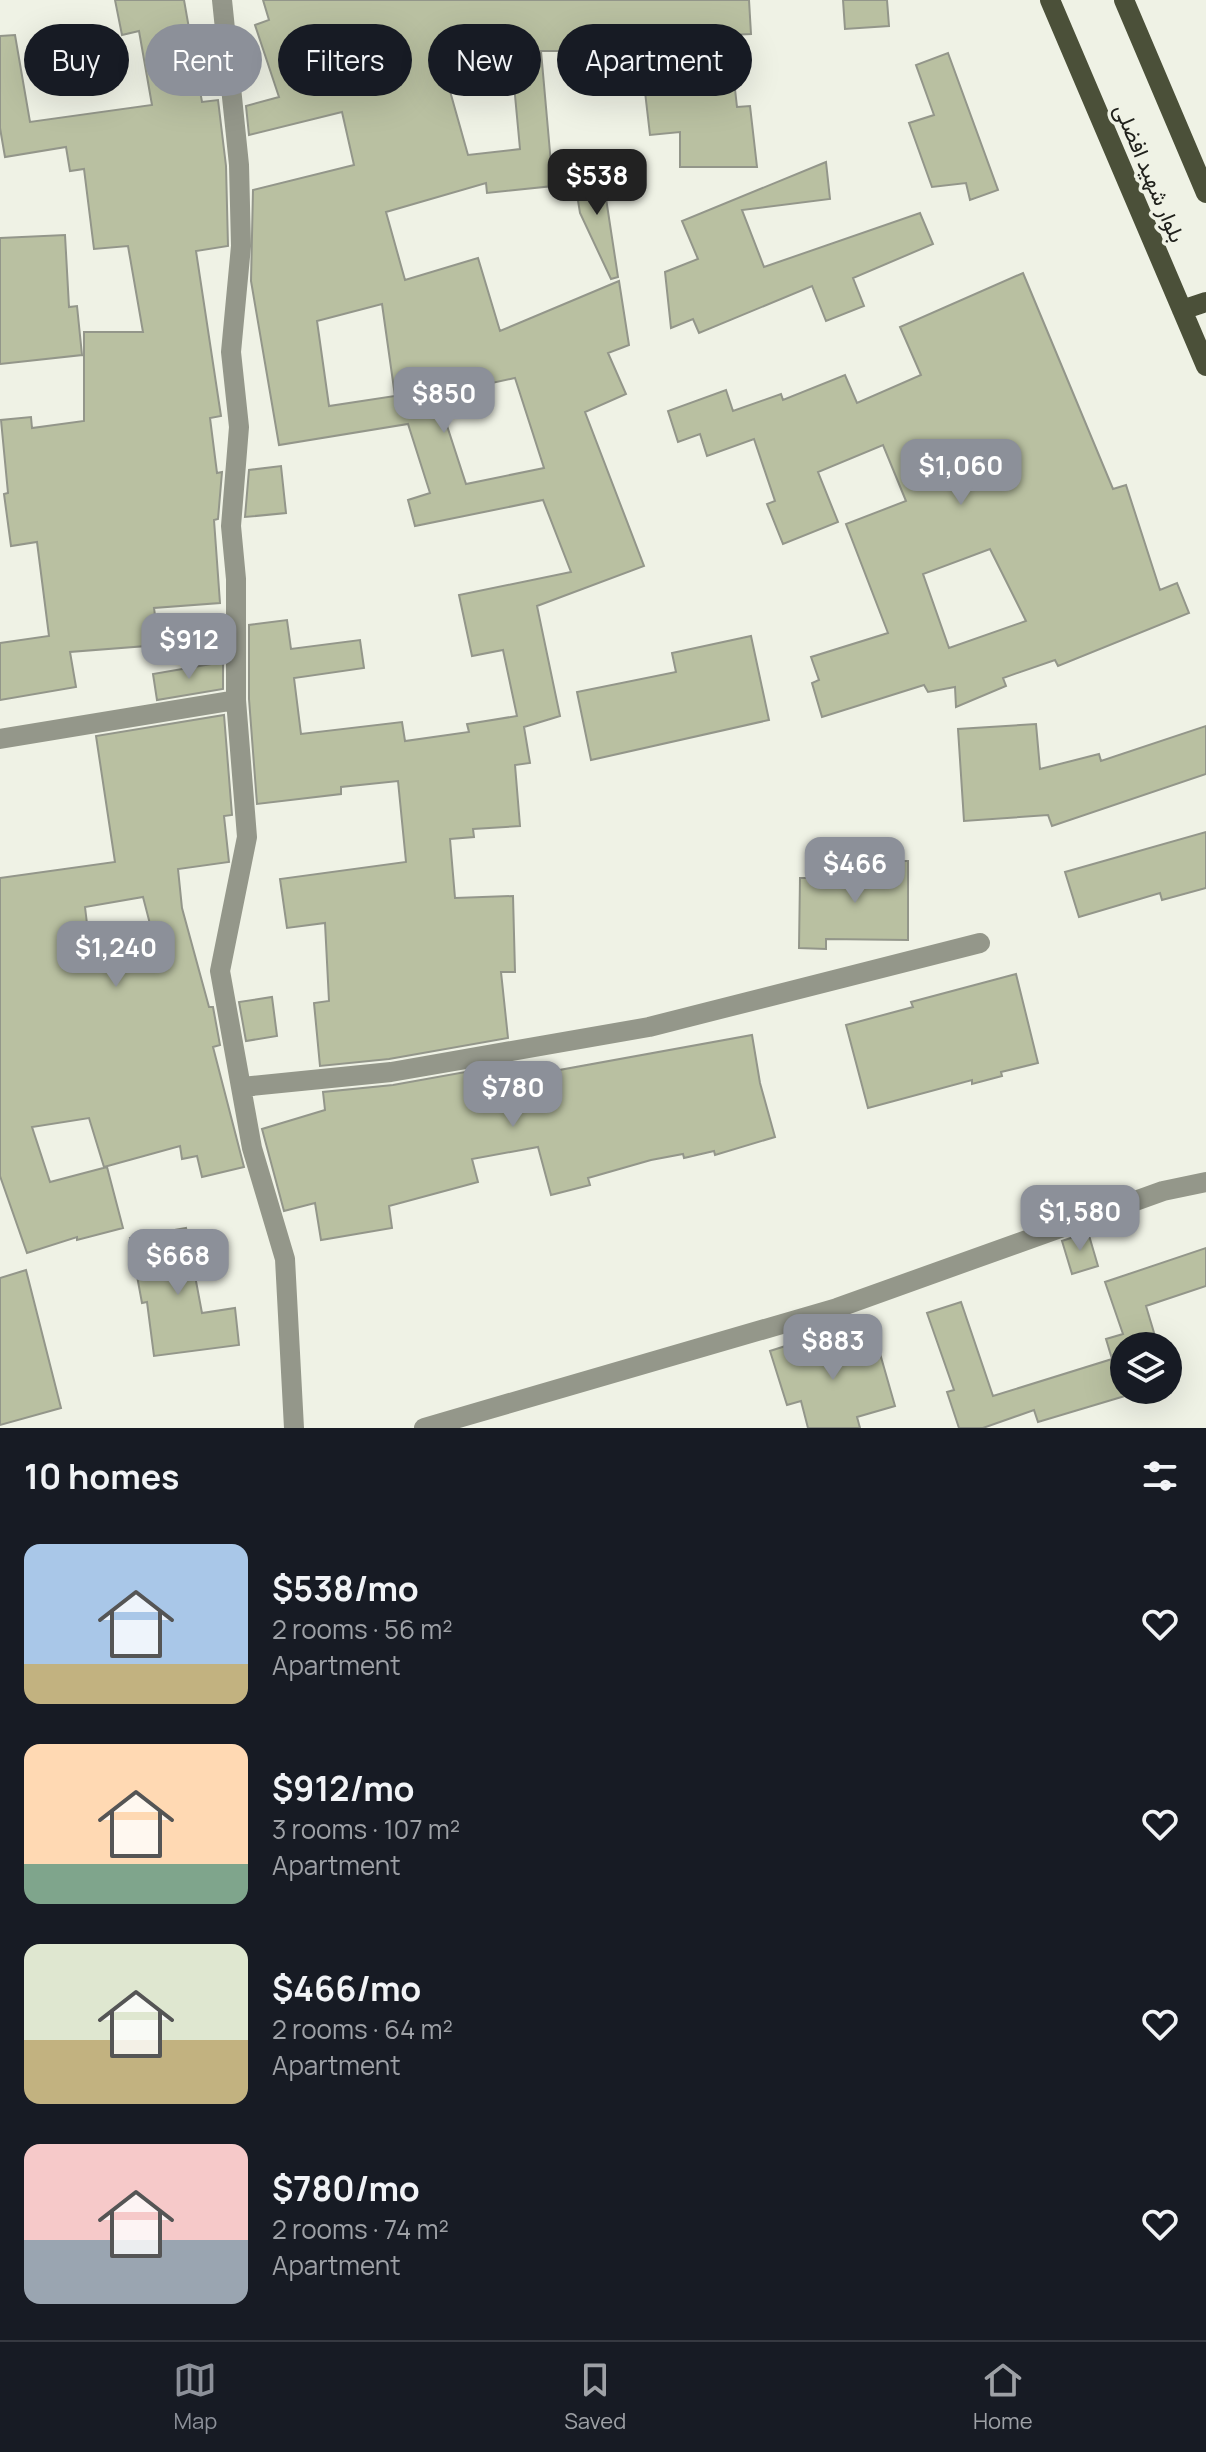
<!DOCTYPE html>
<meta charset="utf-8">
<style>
:root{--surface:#171b24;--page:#242831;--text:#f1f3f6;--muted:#9ea1a6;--line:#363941;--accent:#8c9099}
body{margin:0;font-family:Manrope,Vazirmatn,sans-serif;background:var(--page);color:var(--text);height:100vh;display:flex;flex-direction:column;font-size:30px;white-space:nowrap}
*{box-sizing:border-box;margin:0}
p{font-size:26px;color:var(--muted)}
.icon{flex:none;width:44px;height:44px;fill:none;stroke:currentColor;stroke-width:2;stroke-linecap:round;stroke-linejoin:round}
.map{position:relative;height:1428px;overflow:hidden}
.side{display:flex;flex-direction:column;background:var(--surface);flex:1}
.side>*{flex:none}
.banner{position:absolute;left:24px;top:24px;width:800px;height:72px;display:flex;gap:16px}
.buttons{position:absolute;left:1110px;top:1332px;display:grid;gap:16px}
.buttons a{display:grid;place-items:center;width:72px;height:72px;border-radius:50%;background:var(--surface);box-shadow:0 8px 32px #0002;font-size:40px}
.price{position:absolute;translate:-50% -68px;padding:0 18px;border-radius:16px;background:var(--accent);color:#fff;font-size:26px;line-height:52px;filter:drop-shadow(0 2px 4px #0008)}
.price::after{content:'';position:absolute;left:50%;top:48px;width:24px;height:18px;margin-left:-12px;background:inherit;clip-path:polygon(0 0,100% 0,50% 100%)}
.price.selected{background:#222;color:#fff}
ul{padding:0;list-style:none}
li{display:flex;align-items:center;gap:24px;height:200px;padding:0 24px}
li span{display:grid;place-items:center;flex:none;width:224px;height:160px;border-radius:16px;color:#555}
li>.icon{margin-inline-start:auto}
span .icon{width:96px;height:96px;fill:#fffc;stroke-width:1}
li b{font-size:34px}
h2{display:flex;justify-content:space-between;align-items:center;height:96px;padding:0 24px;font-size:34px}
.tag{padding:0 28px;border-radius:36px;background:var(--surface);box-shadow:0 8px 32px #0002;font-size:28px;line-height:72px}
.tag.selected{background:var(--accent);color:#fff}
.tab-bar{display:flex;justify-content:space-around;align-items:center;height:112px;border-top:2px solid var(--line);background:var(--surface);font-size:22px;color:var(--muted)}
.tab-bar a{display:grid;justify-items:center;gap:4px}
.tab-bar .selected{color:var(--accent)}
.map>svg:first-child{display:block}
.building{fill:#b9c0a1;stroke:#93968a;stroke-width:2;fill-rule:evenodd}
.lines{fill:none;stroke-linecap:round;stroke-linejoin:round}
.minor{stroke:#94978a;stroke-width:20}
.primary{stroke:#4b5039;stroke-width:20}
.labels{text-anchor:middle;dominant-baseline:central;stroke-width:7;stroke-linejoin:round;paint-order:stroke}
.street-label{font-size:22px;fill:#20211c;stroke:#eff2e5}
</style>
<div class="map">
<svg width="1206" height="1428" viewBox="0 0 1206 1428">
<rect width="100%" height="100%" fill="#eff2e5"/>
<path class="building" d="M 115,0 L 184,0 L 202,102 L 218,100 L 226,166 L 228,246 L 196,251 L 221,416 L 210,418 L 217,473 L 222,472 L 218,519 L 214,520 L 220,603 L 154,608 L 159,645 L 70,652 L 76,687 L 0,700 L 0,643 L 49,636 L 37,542 L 11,546 L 4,494 L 8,493 L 1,420 L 31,417 L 32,428 L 84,421 L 84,332 L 143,332 L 128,246 L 94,249 L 84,169 L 70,171 L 66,147 L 5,157 L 0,128 L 0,36 L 15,35 L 30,122 L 152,105 L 139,31 L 122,35 Z
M 263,0 L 749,0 L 751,34 L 729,35 L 737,107 L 750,106 L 757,167 L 680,167 L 680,132 L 650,135 L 639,40 L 572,44 L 572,51 L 541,51 L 553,186 L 487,193 L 486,183 L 386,212 L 405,280 L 478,258 L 500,331 L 619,281 L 629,345 L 608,353 L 626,394 L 585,412 L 644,566 L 537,606 L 560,716 L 524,727 L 530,763 L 515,765 L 520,826 L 473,829 L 474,837 L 450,839 L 455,898 L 513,896 L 515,972 L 501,972 L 508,1038 L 389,1059 L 320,1066 L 314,1003 L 329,1001 L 325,923 L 287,928 L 280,879 L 406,862 L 398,781 L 341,787 L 341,794 L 257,804 L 249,699 L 249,625 L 287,620 L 291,649 L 360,640 L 364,668 L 294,678 L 301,734 L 402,722 L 405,741 L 469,732 L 467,724 L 517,716 L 503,650 L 472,656 L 459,595 L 571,572 L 543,500 L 415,526 L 408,500 L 430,493 L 408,424 L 279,445 L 251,281 L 253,190 L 354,165 L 342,112 L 249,135 L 246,106 L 279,97 L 255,25 L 269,20 ZM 513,74 L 520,149 L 468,155 L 448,84 ZM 382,304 L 395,396 L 329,406 L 317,321 ZM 515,378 L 544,468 L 466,484 L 437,395 Z
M 843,0 L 887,0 L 889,26 L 845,29 Z
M 948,53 L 998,190 L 970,200 L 966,183 L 932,187 L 909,123 L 934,115 L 916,65 Z
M 826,162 L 830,199 L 742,210 L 764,267 L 920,213 L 933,244 L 853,278 L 864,306 L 826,321 L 812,286 L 699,333 L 693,319 L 671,328 L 665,272 L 698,259 L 682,221 Z
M 602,172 L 618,277 L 611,279 L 580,213 L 574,176 Z
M 65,235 L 69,307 L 77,306 L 82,355 L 0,364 L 0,238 Z
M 1023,273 L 1113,489 L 1126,485 L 1160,590 L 1177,583 L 1189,613 L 1058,666 L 1055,660 L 1003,678 L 1006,686 L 956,707 L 955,687 L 928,692 L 924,685 L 822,717 L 812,683 L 819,680 L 811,657 L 888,633 L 846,524 L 906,501 L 883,445 L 818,472 L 838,522 L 783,544 L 767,504 L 775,501 L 754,439 L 707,456 L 700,434 L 678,442 L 668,411 L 726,390 L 733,411 L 781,394 L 783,400 L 845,375 L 857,403 L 921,375 L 900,327 ZM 990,549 L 1026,621 L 949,648 L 923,574 Z
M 281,466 L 286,513 L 245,517 L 249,470 Z
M 751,636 L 769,720 L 591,760 L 577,692 L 676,672 L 672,653 Z
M 223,662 L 223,689 L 157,700 L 153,674 Z
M 224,715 L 232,815 L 224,816 L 229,862 L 178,869 L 182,908 L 209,1007 L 213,1007 L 220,1045 L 213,1047 L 244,1167 L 202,1177 L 197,1156 L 182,1159 L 180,1146 L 104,1167 L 89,1118 L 32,1127 L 50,1182 L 107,1167 L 123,1228 L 77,1240 L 77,1237 L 27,1253 L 0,1176 L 0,878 L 115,862 L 96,736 ZM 143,897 L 157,951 L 92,965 L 85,907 Z
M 1036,724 L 1040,769 L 1099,754 L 1101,761 L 1206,726 L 1206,774 L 1052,826 L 1048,815 L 964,821 L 958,729 Z
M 1206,832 L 1206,888 L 1162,900 L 1160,893 L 1079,917 L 1065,872 Z
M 871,861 L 908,861 L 908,940 L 826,939 L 826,949 L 799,948 L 800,878 L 831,878 L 831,871 L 871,871 Z
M 1016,974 L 1038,1063 L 1001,1072 L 1002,1076 L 972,1084 L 972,1080 L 868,1108 L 846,1025 L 913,1007 L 911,1002 Z
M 272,997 L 277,1036 L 246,1041 L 239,1002 Z
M 752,1035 L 760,1083 L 775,1137 L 715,1155 L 714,1151 L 684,1158 L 683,1154 L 651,1160 L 588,1178 L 590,1185 L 551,1195 L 538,1147 L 472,1159 L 478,1182 L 389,1206 L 392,1228 L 321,1240 L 315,1203 L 284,1211 L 262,1129 L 325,1110 L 323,1092 L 393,1085 L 510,1064 L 515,1078 Z
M 186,1228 L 202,1313 L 235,1308 L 239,1345 L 154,1356 L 147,1302 L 142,1303 L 130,1238 Z
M 1088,1232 L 1098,1266 L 1072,1274 L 1062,1241 Z
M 1206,1248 L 1206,1286 L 1146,1306 L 1158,1346 L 1124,1346 L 1124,1390 L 1145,1390 L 1038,1422 L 1034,1410 L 983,1428 L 959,1428 L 947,1392 L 954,1390 L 927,1313 L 961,1302 L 993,1396 L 1112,1359 L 1106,1339 L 1123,1334 L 1105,1282 Z
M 26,1270 L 61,1408 L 0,1425 L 0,1278 Z
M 829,1332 L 836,1354 L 877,1343 L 895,1406 L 857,1417 L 860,1428 L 808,1428 L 801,1401 L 787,1405 L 770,1351 Z"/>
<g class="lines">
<path class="minor" d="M 222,0 L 239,165 L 241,246 L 231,352 L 239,427 L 231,526 L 236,579 L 236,700 L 247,837 L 220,971 L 252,1148 L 285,1259 L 294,1428
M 0,739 L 236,700
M 242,1087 L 391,1072 L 649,1027 L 980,943
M 424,1428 L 837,1308 L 1163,1191 L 1206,1182"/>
<path class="primary" d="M 1050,0 L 1206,366
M 1124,0 L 1206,193
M 1182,310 L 1206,302"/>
</g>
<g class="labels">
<g class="street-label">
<text transform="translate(1150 173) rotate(67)">بلوار شهید افضلی</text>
</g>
</g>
</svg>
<div class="buttons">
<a><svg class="icon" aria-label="layers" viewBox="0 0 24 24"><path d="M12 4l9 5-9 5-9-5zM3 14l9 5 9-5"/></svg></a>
</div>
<b class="price selected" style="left:597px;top:217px">$538</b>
<b class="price" style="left:444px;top:435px">$850</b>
<b class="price" style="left:961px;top:507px">$1,060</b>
<b class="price" style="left:189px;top:681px">$912</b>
<b class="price" style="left:855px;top:905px">$466</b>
<b class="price" style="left:116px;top:989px">$1,240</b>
<b class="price" style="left:513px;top:1129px">$780</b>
<b class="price" style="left:1080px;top:1253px">$1,580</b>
<b class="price" style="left:178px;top:1297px">$668</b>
<b class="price" style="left:833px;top:1382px">$883</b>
<div class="banner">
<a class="tag">Buy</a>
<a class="tag selected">Rent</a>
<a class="tag">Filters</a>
<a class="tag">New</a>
<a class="tag">Apartment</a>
</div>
</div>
<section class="side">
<h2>10 homes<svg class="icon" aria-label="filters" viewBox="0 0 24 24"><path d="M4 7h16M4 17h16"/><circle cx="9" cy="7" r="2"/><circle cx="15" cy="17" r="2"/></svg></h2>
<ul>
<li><span style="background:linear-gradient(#a9c7e8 75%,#c2b280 0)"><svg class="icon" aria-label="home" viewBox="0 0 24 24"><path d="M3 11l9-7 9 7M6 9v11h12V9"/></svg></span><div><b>$538/mo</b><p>2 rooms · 56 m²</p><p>Apartment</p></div><svg class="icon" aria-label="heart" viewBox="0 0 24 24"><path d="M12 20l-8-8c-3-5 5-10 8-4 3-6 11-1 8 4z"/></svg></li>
<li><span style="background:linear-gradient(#ffd9b3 75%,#7fa58c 0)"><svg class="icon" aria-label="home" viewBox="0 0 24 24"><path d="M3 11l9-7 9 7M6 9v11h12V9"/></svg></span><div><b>$912/mo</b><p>3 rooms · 107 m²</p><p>Apartment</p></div><svg class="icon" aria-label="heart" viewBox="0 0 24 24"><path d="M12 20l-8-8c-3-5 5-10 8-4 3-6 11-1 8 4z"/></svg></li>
<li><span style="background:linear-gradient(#dfe7d0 60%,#c2b280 0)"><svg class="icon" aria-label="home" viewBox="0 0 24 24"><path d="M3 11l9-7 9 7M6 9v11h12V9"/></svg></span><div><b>$466/mo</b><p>2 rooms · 64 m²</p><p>Apartment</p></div><svg class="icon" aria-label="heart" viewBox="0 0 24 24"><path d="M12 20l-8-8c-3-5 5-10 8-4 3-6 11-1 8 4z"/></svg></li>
<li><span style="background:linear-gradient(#f6c9c9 60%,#9aa5b1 0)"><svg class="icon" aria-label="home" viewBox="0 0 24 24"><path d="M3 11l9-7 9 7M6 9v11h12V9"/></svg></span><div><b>$780/mo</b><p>2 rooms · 74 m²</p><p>Apartment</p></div><svg class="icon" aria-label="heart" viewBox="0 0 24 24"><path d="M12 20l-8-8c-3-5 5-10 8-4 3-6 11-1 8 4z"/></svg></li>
</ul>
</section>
<nav class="tab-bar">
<a class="selected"><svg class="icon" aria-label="map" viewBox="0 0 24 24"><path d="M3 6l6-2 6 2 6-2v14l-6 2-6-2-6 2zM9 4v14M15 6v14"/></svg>Map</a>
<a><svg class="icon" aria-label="saved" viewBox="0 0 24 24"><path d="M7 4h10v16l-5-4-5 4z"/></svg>Saved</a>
<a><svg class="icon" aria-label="home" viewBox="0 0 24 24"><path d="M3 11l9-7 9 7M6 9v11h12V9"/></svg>Home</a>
</nav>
